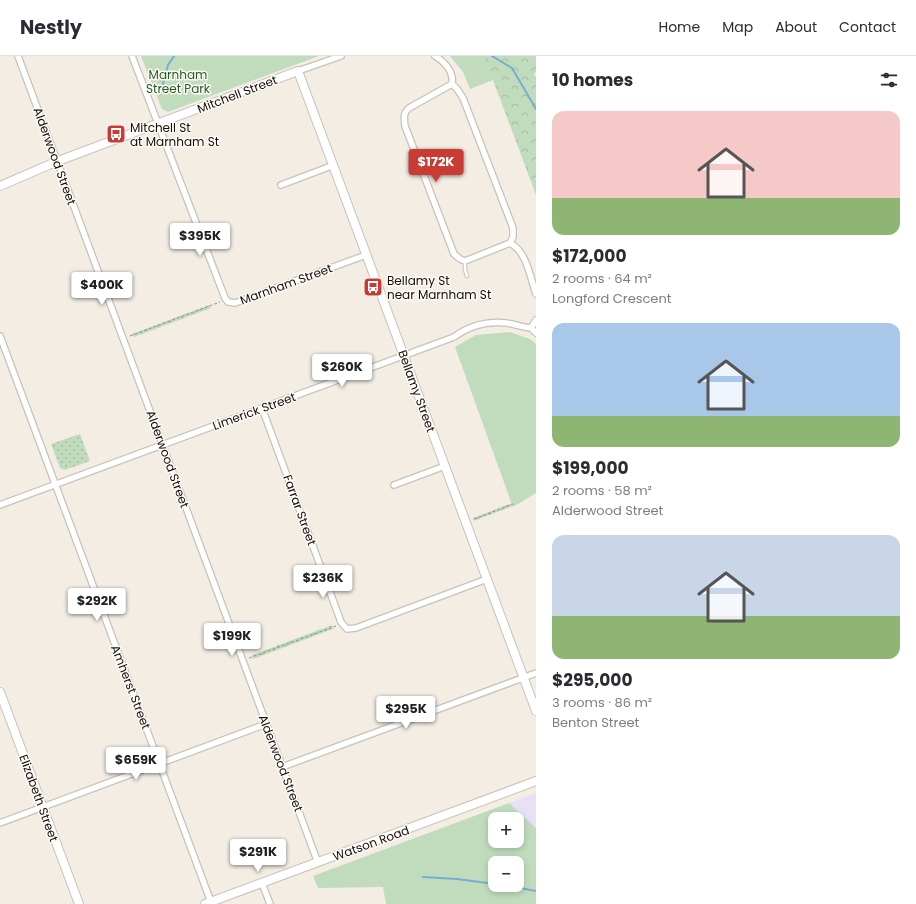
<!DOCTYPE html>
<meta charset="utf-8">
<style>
:root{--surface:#fff;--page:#f7f7f7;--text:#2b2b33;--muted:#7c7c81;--line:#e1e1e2;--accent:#ca3c33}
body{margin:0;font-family:Poppins,sans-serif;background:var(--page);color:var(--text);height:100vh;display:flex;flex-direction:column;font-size:15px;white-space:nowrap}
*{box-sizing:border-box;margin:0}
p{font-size:13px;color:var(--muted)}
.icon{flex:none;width:22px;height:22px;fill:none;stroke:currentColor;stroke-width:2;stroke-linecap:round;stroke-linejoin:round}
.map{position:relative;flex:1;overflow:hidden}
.drawer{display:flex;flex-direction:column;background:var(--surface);width:380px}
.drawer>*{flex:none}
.buttons{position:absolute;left:488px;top:756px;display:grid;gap:8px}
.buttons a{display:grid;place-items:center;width:36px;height:36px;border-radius:8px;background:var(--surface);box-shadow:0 2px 6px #0003;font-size:20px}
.price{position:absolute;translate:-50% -34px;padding:0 9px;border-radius:4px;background:#fff;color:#222;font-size:13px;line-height:26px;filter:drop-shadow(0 1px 2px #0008)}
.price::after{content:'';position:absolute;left:50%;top:24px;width:12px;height:9px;margin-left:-6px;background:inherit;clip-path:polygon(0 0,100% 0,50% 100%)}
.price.active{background:var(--accent);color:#fff}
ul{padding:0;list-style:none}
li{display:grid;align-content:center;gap:8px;height:212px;padding:0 16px}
li span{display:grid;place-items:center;height:124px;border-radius:12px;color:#555}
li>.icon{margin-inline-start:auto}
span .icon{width:72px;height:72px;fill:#fffc;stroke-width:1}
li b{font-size:17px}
h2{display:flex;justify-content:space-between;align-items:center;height:48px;padding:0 16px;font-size:17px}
header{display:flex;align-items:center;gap:24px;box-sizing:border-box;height:56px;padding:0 20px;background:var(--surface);border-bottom:1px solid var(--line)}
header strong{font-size:19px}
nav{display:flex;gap:22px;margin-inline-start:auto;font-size:14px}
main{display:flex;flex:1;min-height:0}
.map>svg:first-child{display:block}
.education{fill:#e8e0f5}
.grass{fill:url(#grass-dots)}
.forest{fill:url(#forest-crowns)}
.park{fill:#c0dcbd;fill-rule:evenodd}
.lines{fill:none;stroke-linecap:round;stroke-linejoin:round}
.stream{stroke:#76add2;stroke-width:2}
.lane-casing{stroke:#c8c2b9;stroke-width:4.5}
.street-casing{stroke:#c8c2b9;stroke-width:8}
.secondary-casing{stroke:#c8c2b9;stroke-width:10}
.path{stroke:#918d87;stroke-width:1;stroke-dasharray:3 2;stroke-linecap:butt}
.lane{stroke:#fff;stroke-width:2.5}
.street{stroke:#fff;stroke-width:5.5}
.secondary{stroke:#fff;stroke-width:8}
.labels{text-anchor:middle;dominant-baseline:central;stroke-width:3;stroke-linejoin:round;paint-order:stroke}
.park-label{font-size:12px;fill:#235c21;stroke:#fefaf5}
.street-label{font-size:12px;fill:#12100d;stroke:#fefaf5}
.poi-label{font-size:12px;fill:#12100d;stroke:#fefaf5;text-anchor:start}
</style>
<header>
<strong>Nestly</strong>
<nav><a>Home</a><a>Map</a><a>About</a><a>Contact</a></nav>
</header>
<main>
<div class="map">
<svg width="536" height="848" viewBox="0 0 536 848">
<defs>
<pattern id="grass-dots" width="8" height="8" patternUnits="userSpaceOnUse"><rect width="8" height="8" fill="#c0dcbd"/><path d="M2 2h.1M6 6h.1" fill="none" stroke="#a4bca1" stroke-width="1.8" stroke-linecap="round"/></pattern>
<pattern id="forest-crowns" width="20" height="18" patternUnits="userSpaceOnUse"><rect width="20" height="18" fill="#c0dcbd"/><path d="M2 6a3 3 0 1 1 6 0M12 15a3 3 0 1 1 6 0" fill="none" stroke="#a4bca1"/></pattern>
</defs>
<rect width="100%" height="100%" fill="#f3ede4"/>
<path class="education" d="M 536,737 L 536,772 L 509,747 Z"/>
<path class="grass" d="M 209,249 L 211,252 L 134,281 L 132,278 Z
M 80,378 L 90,405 L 65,414 L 60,412 L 51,388 Z
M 512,447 L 513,450 L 474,465 L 473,462 Z
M 332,569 L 333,573 L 253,603 L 252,599 Z"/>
<path class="forest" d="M 450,0 L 536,0 L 536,16 L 534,18 L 536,21 L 536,139 L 493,24 L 486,21 Z"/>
<path class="park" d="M 141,0 L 319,0 L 168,56 L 162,53 Z
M 450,0 L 484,0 L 493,24 L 470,33 L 463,16 Z
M 510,276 L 530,283 L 536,288 L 536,437 L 513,451 L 455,291 L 476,279 Z
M 509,747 L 536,772 L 536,848 L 386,848 L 383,831 L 318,832 L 313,820 ZM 495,763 L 517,763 L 517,785 L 495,785 ZM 495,807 L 517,807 L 517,829 L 495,829 Z"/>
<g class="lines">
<path class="stream" d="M 492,0 L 512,12 L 536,53
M 160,38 L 168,9 L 174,0
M 423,821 L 457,823 L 495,828
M 504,829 L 536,835"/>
<defs>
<path id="lane" d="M 465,206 L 465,214 L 467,220"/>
<path id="street" d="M 18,0 L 318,807
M 132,0 L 225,242 L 228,246 L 235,247 L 366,199
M 435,0 C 445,6 454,16 452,28 L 457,33 L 463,42 L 513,172 L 513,181 L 510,187 C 527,196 530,221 536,238
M 298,15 L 341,0
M 452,28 L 409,52 C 403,57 404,62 405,70 L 454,198 L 460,203 L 465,205 L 510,187
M 281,129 L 334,109
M 531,272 L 536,264
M 531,272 L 536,277
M 0,280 L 211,846
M 262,352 L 341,566 L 347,573 L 356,572 L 487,523
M 394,429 L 445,410
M 0,449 L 454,281 C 469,270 487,265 506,267 C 514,268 522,271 531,272
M 282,711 L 536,617
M 0,767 L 266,668
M 262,827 L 270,848"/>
<path id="secondary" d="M 0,130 L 58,105 L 298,15 L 536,655
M 0,636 L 79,848
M 205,848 L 536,725"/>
</defs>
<use href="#lane" class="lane-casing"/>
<use href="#street" class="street-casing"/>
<use href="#secondary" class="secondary-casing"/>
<path class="path" d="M 130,280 L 220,246
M 474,463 L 513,448
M 249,602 L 336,570"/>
<use href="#lane" class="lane"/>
<use href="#street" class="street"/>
<use href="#secondary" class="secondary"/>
</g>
<defs>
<symbol id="bus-square" viewBox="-11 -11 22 22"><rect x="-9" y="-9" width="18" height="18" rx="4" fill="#ca3c33" stroke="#fefaf5"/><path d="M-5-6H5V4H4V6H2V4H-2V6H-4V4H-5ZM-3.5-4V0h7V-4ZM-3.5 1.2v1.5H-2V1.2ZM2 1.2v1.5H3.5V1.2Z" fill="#fff"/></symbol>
</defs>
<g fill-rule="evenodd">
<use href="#bus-square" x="105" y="67" width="22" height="22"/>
<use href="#bus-square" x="362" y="220" width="22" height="22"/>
</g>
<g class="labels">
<g class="park-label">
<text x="178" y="18">Marnham<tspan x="178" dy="14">Street Park</tspan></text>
</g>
<g class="street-label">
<text transform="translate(237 38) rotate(-21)">Mitchell Street</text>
<text transform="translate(55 100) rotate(70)">Alderwood Street</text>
<text transform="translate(286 228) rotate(-20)">Marnham Street</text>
<text transform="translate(417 335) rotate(70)">Bellamy Street</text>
<text transform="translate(254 355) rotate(-20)">Limerick Street</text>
<text transform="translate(168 403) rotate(70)">Alderwood Street</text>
<text transform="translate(300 454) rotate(70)">Farrar Street</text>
<text transform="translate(131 631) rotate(69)">Amherst Street</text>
<text transform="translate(281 707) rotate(69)">Alderwood Street</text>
<text transform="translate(39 742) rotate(70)">Elizabeth Street</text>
<text transform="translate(371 787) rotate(-20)">Watson Road</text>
</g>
<g class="poi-label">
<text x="130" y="71">Mitchell St<tspan x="130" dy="14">at Marnham St</tspan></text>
<text x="387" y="224">Bellamy St<tspan x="387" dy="14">near Marnham St</tspan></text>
</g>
</g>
</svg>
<div class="buttons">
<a>+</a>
<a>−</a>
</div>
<b class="price active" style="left:436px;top:127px">$172K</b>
<b class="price" style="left:200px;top:201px">$395K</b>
<b class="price" style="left:102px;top:250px">$400K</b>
<b class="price" style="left:342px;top:332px">$260K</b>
<b class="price" style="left:323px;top:543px">$236K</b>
<b class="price" style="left:97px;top:566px">$292K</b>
<b class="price" style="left:232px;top:601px">$199K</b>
<b class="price" style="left:406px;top:674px">$295K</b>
<b class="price" style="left:136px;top:725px">$659K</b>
<b class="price" style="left:258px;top:817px">$291K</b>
</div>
<section class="drawer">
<h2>10 homes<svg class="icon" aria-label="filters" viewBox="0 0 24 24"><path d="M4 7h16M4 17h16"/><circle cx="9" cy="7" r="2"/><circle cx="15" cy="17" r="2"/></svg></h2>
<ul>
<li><span style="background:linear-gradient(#f6c9c9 70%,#8fb573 0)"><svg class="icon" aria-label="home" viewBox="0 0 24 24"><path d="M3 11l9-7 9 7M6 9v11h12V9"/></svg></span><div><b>$172,000</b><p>2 rooms · 64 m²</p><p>Longford Crescent</p></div></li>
<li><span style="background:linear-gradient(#a9c7e8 75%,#8fb573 0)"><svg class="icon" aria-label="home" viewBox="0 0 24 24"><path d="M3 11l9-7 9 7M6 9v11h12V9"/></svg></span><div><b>$199,000</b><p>2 rooms · 58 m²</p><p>Alderwood Street</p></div></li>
<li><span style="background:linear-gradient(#c9d6e8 65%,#8fb573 0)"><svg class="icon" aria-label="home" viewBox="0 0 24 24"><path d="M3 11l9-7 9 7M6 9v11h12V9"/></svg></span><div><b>$295,000</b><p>3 rooms · 86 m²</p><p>Benton Street</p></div></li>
</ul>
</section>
</main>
